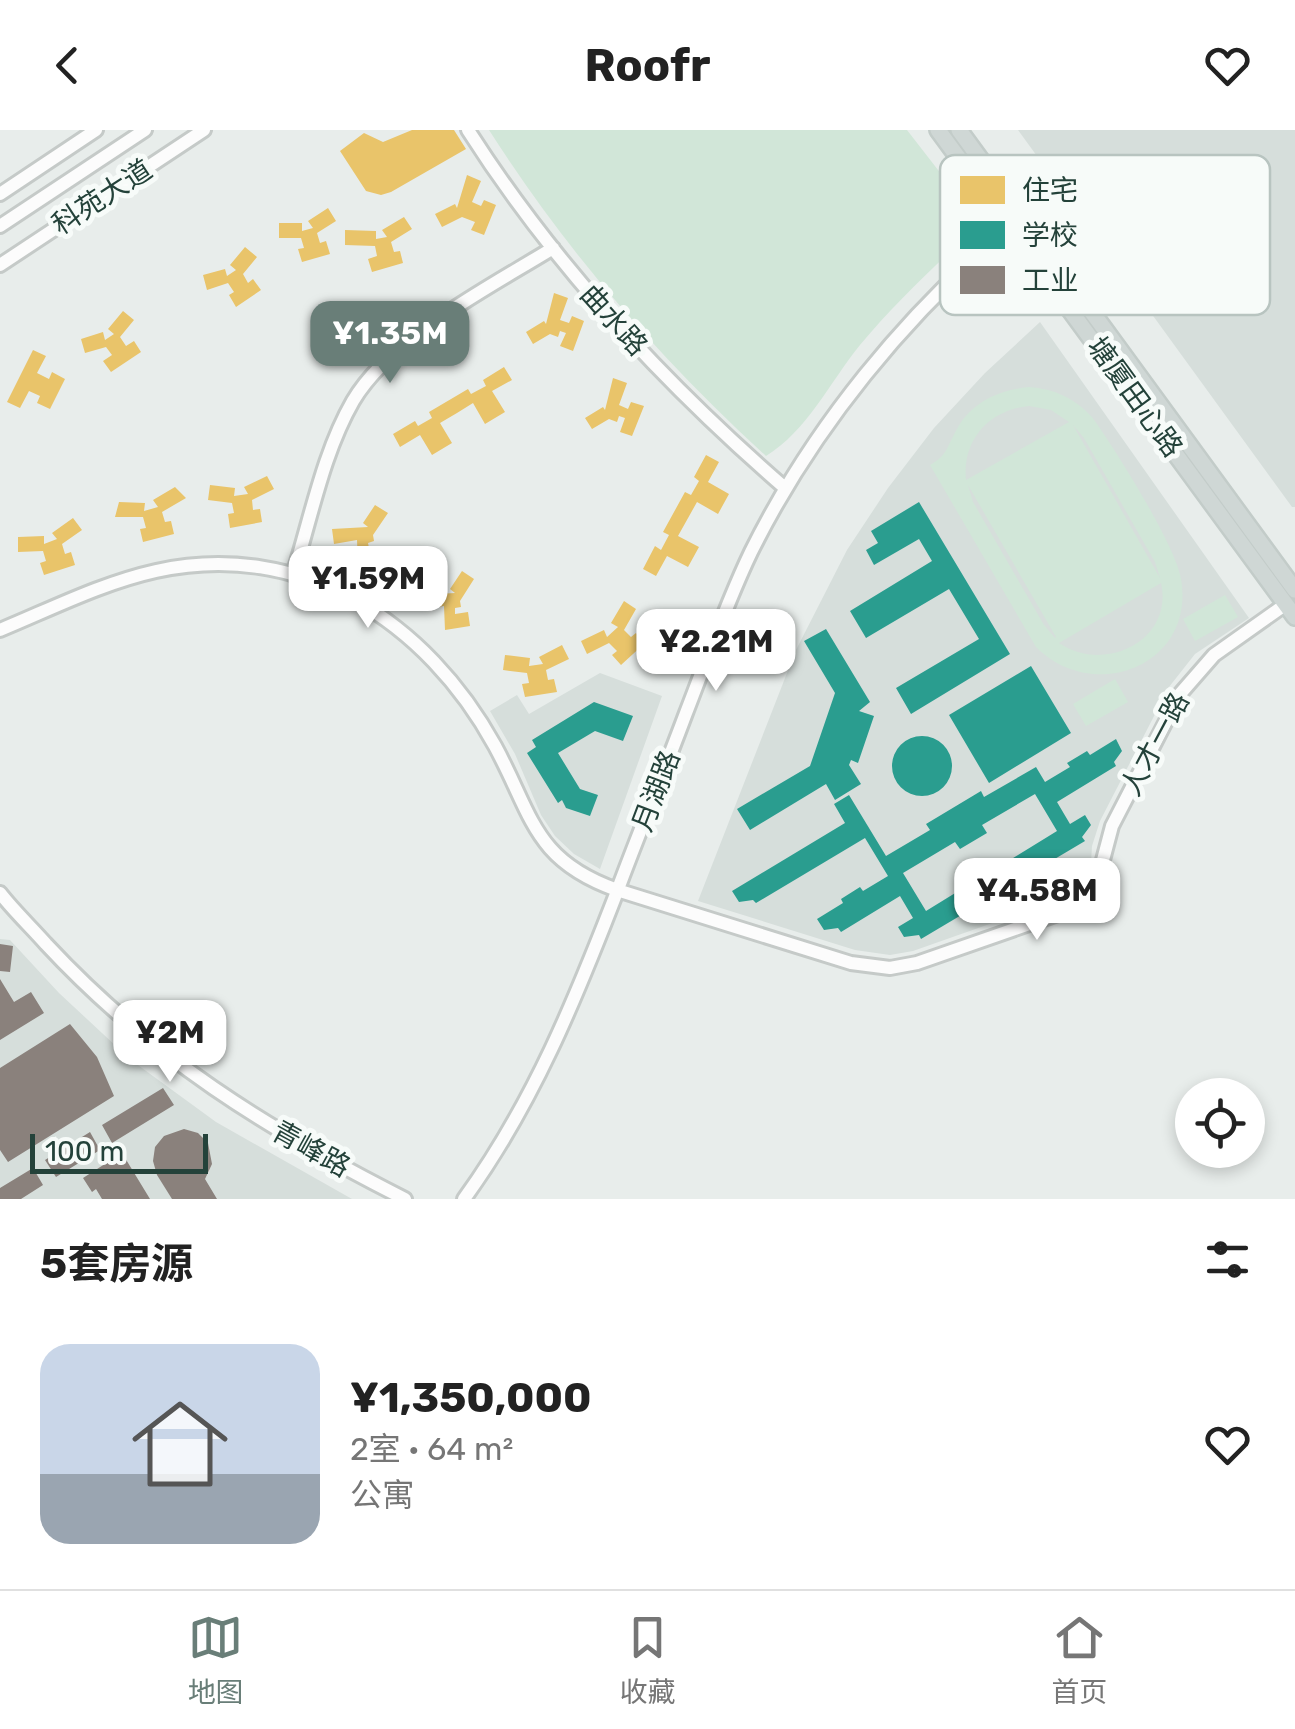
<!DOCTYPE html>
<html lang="zh">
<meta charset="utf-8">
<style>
:root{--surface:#fff;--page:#f6f6f6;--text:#222;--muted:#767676;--line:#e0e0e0;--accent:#697e78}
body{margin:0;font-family:Rubik,"Noto Sans SC",sans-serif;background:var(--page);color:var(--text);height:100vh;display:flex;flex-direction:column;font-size:38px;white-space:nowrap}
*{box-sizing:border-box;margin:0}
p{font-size:32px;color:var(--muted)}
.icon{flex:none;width:55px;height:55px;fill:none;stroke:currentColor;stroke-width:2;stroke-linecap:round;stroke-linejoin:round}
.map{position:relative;height:1069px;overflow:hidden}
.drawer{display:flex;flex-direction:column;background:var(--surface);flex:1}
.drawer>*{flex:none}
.controls{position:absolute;left:1175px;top:948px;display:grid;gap:20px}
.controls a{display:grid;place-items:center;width:90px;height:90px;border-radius:50%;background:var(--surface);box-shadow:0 5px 15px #0003;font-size:50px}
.scale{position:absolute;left:30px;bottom:25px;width:178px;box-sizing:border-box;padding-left:10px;border:5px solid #24423a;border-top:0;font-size:28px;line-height:35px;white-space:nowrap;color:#24423a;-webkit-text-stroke:8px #f7fbf9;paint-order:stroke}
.price{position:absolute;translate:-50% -85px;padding:0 22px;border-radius:20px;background:#fff;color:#222;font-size:32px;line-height:65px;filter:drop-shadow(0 2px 5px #0008)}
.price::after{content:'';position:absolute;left:50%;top:60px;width:30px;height:22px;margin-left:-15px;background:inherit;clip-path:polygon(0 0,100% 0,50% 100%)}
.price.on{background:var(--accent);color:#fff}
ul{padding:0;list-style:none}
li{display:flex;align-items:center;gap:30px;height:250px;padding:0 40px}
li+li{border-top:2px solid var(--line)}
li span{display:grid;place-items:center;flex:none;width:280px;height:200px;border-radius:30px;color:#555}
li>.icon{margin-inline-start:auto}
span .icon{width:120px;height:120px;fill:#fffc;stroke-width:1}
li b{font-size:42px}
h2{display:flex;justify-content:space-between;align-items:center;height:120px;padding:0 40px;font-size:42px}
header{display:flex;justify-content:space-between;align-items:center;height:130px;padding:0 40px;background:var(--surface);font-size:45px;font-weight:700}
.menu{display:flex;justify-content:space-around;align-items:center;height:140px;border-top:2px solid var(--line);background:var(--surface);font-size:28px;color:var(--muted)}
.menu a{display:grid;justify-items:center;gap:5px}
.menu .on{color:var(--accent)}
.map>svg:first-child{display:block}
.built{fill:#d6dedb}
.green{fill:#d1e6d8;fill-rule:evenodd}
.homes{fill:#e9c46a}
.schools{fill:#2a9d8f}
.industry{fill:#8a817c}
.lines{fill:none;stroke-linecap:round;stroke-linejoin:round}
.minor-casing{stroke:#c5cac8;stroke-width:18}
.major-casing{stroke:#c3ccc9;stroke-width:20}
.minor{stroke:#fcfcfc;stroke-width:12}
.major{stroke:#cfd7d5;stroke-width:15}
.labels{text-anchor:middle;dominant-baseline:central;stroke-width:10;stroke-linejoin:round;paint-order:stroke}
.street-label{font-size:28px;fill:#24423a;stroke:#f7fbf9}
.key{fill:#f7fbf9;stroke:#b8c4c0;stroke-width:2.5}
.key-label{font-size:28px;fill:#24423a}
</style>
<header><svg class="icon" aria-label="back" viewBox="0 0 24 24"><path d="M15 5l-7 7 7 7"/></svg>Roofr<svg class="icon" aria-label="heart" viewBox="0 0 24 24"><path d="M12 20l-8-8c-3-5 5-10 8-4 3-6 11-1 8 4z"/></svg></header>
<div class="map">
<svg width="1295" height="1069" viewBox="0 0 1295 1069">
<rect width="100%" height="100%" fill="#e8edeb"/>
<path class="built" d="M 1018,0 L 1295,0 L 1295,377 L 1292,377 Z
M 1040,192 L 1249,488 L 1195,524 L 1169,557 L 1100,691 L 1092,716 L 1090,749 L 1080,762 L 913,821 L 890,825 L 855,820 L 698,771 L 796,520 L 847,420 L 888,358 L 934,298 L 985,243 Z
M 600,543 L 662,566 L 600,739 L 574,724 L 555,706 L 541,685 L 515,624 L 490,581 L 517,565 L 529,584 Z
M 0,809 L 10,810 L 59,863 L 131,930 L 216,992 L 352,1069 L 0,1069 Z"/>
<path class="green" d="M 489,0 L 907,0 L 959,67 L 957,115 C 923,147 890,179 860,215 C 830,252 807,301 766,326 C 660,229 566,121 489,0 Z
M 1029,257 C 1055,259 1074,268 1092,287 C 1114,317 1176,416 1181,449 C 1196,535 1094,575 1036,517 L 930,335 C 948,325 947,316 957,299 C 972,272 999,260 1029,257 ZM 1029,276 L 1051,280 L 1069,292 L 966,350 C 962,310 989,280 1029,276 ZM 1073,295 L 1084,308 L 1155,432 L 1160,448 ZM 968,355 L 1056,507 L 1055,508 L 1044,495 L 973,372 ZM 1161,453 C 1174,511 1104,544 1059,513 Z
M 1225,465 L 1238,487 L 1195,511 L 1183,489 Z
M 1115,549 L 1128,572 L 1086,596 L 1073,574 Z"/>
<path class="homes" d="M 412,0 L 454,0 L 466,19 L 391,62 L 381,65 L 366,61 L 340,21 L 364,3 L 383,12 Z
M 467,45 L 481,51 L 472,72 L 481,76 L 484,70 L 496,75 L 484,105 L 471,100 L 475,92 L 462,87 L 442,97 L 435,84 L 455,74 L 457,78 Z
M 328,78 L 336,91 L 317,103 L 320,113 L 326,111 L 330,124 L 302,132 L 298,119 L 304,118 L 301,108 L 279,108 L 279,93 L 302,93 L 302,101 L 313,98 L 308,91 Z
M 404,87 L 412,99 L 391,112 L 394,122 L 400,121 L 403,133 L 372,142 L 368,129 L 377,126 L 375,116 L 345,115 L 345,100 L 376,101 L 376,109 L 387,107 L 382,100 Z
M 245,117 L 257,127 L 243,144 L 248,153 L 253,149 L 261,160 L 236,177 L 229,165 L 234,162 L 228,153 L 207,160 L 203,145 L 225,139 L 227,146 L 236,140 L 230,135 Z
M 554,163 L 568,168 L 560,190 L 569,193 L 572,186 L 584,191 L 573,221 L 560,216 L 566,203 L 560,201 L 558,207 L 550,204 L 533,214 L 526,202 L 544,191 L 546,194 Z
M 123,181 L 134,190 L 120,207 L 126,216 L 134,211 L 141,222 L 111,242 L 103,231 L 112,225 L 106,217 L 85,223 L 81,209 L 103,202 L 105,210 L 114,204 L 108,199 Z
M 33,220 L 46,226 L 37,243 L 49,249 L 52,242 L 65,249 L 50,279 L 37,273 L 40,266 L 29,261 L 20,278 L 7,272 Z
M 504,237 L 512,250 L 492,261 L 505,282 L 485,294 L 473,273 L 457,283 L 440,293 L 452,313 L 432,325 L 420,305 L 400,317 L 393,304 L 415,291 L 418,296 L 432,288 L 429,282 L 468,259 L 471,264 L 486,256 L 483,250 Z
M 613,248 L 627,253 L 619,275 L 628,279 L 631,272 L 644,276 L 632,306 L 620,302 L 625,288 L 619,286 L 617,292 L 609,289 L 592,299 L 585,288 L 603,277 L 605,280 Z
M 706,325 L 719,332 L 708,352 L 729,364 L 718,384 L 697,372 L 678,406 L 699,417 L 688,437 L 667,426 L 656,446 L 643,439 L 655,416 L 661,420 L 669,405 L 663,402 L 685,362 L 691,365 L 699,351 L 694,347 Z
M 267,346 L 274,359 L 252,370 L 253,380 L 260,379 L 262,392 L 230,398 L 228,384 L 234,383 L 232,373 L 208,370 L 210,355 L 235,358 L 234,366 L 248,364 L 244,357 Z
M 175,357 L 186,368 L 162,382 L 165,392 L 171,391 L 174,404 L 143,412 L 140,399 L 146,398 L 143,387 L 115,387 L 119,372 L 145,373 L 144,381 L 158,377 L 153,370 Z
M 375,375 L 388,383 L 373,405 L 374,411 L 368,413 L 369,418 L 382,416 L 384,430 L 358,434 L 357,410 L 334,414 L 332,399 L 368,397 L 363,393 Z
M 73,388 L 82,400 L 62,414 L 65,424 L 71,422 L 75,435 L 44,445 L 40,433 L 46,431 L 43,421 L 18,422 L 18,407 L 44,406 L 44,414 L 57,409 L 52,403 Z
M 462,441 L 474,449 L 460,471 L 461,477 L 455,478 L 455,484 L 468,482 L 470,496 L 445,500 L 444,476 L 421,480 L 419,465 L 455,463 L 450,459 Z
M 624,471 L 636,479 L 624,500 L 631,507 L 636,503 L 645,513 L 621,535 L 612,525 L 617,521 L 609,513 L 587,524 L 581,511 L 604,500 L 607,507 L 618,497 L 611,493 Z
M 562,515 L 569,529 L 546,540 L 548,550 L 554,549 L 557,562 L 525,567 L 522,554 L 529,553 L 527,543 L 503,540 L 505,525 L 530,528 L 529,536 L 543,534 L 539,527 Z"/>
<path class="schools" d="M 919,372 L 1010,524 L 911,584 L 896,558 L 979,509 L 949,459 L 866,508 L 850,481 L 932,431 L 919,409 L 874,435 L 866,420 L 878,413 L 871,401 Z
M 826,499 L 870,572 L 859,581 L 874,586 L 858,633 L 851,630 L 849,635 L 861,654 L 835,670 L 826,654 L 750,700 L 737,679 L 810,636 L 835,563 L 804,511 Z
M 1031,536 L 1071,603 L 989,653 L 949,585 Z
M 594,572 L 633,586 L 623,611 L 595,601 L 558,623 L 580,659 L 598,665 L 590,686 L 566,678 L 562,670 L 558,673 L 527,623 L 536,617 L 532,610 Z
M892 636a30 30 0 1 1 60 0a30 30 0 1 1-60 0Z
M 1116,609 L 1122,621 L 1114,632 L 1116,636 L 1057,672 L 1070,694 L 1085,685 L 1091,695 L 1082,707 L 1085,711 L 1016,752 L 1005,733 L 1057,701 L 1035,664 L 982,695 L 987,703 L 960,719 L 955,712 L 903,743 L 926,781 L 978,749 L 990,768 L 921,809 L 919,805 L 904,807 L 898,797 L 913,788 L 900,766 L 841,802 L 838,798 L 824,800 L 817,789 L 843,773 L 841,769 L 860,757 L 863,761 L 888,746 L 865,708 L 756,773 L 753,770 L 739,772 L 732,761 L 845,693 L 834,674 L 849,665 L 886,726 L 930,700 L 926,694 L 981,661 L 984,667 L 1036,637 L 1045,652 L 1070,637 L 1067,633 L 1087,621 L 1090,625 Z"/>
<path class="industry" d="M 0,814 L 13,816 L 10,842 L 0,841 Z
M 0,849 L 14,872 L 31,862 L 44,883 L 0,910 Z
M 70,894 L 97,927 L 114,966 L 8,1032 L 0,1020 L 0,938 Z
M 163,958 L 174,975 L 112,1013 L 102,995 Z
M 184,999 L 198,1003 L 208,1013 L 212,1034 L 205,1049 L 217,1069 L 172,1069 L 157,1045 L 153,1031 L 155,1017 L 164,1006 Z
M 90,1002 L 100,1020 L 56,1047 L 45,1030 Z
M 122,1023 L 150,1069 L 102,1069 L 96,1059 L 92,1062 L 83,1048 Z
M 33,1038 L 43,1055 L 21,1069 L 0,1069 L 0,1058 Z"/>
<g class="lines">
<defs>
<path id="minor" d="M 468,0 C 554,135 664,253 785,358
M 0,64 L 96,0
M 0,96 L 145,0
M 0,135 L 204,0
M 293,445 C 311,388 323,323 353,271 C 391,207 490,157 553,118
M 0,500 C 51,479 102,453 156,441 C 302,409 427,492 495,616 C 533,686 533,730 617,760 L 851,833 L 890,838 L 917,833 L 1104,768 L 1103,730 L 1112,696 L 1180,564 L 1214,525 L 1286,474
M 0,763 C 14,781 31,797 46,814 C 152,928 267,999 405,1069
M 464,1069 C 533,974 576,868 618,759 C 640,700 664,642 686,583 C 707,529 726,474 751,422 C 813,297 906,184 1013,94"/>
<path id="major" d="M 938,0 L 1295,487
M 959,0 L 1295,460"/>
</defs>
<use href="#minor" class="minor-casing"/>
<use href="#major" class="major-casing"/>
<use href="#minor" class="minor"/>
<use href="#major" class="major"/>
</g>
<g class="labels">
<g class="street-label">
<text transform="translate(102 67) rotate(-33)">科苑大道</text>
<text transform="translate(614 190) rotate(48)">曲水路</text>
<text transform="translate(1135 267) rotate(54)">塘厦田心路</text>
<text transform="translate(1155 614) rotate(-62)">人才一路</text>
<text transform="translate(656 661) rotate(-69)">月湖路</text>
<text transform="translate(311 1019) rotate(29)">青峰路</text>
</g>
</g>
<rect x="940" y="25" width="330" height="160" rx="15" class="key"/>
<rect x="960" y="46" width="45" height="28" fill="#e9c46a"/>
<rect x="960" y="91" width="45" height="28" fill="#2a9d8f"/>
<rect x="960" y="136" width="45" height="28" fill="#8a817c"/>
<g class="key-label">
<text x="1022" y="70">住宅</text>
<text x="1022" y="115">学校</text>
<text x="1022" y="160">工业</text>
</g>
</svg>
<div class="controls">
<a><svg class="icon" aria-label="locate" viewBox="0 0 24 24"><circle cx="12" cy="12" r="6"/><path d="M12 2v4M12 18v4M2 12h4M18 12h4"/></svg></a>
</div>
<div class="scale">100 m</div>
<b class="price on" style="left:390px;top:256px">¥1.35M</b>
<b class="price" style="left:368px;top:501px">¥1.59M</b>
<b class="price" style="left:716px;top:564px">¥2.21M</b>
<b class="price" style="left:1037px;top:813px">¥4.58M</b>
<b class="price" style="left:170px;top:955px">¥2M</b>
</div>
<section class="drawer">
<h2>5套房源<svg class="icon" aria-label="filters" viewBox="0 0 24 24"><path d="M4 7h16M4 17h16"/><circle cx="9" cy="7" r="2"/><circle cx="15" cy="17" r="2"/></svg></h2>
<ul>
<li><span style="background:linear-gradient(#c9d6e8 65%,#9aa5b1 0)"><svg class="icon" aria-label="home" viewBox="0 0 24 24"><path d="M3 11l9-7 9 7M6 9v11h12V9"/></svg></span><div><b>¥1,350,000</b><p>2室 · 64 m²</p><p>公寓</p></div><svg class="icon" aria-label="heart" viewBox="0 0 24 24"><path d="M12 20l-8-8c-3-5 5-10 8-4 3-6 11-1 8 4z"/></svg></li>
</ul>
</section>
<nav class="menu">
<a class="on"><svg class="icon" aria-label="map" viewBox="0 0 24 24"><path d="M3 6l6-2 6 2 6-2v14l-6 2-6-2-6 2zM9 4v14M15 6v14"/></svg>地图</a>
<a><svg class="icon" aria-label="saved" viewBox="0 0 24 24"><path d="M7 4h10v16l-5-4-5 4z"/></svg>收藏</a>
<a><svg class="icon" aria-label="home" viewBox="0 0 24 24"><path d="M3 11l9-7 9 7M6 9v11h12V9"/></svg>首页</a>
</nav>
